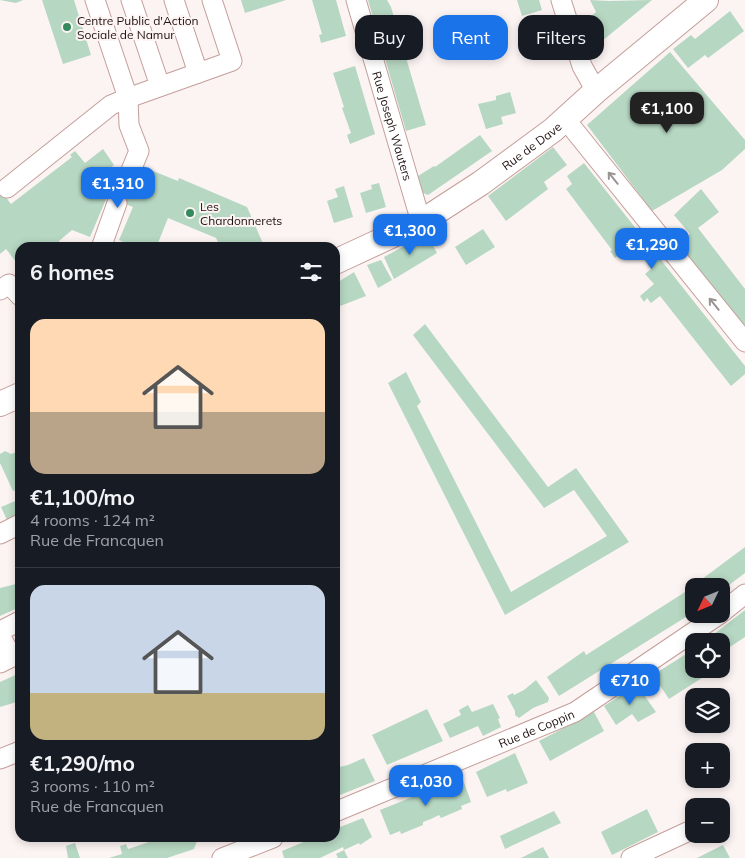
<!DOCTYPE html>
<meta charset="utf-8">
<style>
:root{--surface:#171b24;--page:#20242c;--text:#f1f3f6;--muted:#9ea1a6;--line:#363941;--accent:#1a73e8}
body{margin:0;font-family:Mulish,sans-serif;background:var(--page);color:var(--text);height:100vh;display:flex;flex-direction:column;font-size:19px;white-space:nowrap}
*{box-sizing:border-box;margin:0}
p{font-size:16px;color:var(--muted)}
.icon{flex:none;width:28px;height:28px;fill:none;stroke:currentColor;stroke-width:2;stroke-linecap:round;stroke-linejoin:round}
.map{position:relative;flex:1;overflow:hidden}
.side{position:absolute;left:15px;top:242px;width:325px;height:600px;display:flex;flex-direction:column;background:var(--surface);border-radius:15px;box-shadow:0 2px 8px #0003}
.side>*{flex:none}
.banner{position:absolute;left:355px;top:15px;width:315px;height:45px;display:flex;gap:10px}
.needle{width:32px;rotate:227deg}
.tools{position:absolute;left:685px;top:578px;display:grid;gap:10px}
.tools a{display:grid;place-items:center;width:45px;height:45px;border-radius:10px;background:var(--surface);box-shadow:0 2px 8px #0003;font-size:25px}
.price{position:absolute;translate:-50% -42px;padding:0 11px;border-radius:10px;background:var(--accent);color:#fff;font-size:16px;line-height:32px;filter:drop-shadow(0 1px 2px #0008)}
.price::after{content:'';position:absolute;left:50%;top:30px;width:15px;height:11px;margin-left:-8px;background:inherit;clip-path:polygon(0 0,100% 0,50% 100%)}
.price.current{background:#222;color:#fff}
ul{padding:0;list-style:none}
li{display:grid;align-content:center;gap:10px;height:265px;padding:0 15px}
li+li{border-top:1px solid var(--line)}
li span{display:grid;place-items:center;height:155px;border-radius:15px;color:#555}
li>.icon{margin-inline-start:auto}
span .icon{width:90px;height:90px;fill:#fffc;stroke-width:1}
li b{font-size:21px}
h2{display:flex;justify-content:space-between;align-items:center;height:60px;padding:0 15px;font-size:21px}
.tag{padding:0 18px;border-radius:15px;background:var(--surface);box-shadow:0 2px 8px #0003;font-size:18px;line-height:45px}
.tag.current{background:var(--accent);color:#fff}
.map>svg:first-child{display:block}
.building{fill:#b6d7c2}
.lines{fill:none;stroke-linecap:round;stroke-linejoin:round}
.minor-casing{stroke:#c49e9a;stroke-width:21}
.major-casing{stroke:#c49e9a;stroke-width:26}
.minor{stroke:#fff;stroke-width:19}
.major{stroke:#fff;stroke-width:24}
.oneway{stroke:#9a9493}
.poi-dot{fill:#358a5d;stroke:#fcf4f3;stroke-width:2}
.labels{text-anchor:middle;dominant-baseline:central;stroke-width:4;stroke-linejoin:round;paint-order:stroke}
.poi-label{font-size:12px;fill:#1f1110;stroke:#fcf4f3;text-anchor:start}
.street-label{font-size:12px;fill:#1f1110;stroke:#fcf4f3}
</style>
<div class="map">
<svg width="745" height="858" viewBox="0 0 745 858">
<rect width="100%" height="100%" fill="#fcf4f3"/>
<path class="building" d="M 0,0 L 23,0 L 16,3 Z
M 42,0 L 74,0 L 91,55 L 63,64 Z
M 241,0 L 286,0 L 245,13 Z
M 312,0 L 336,0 L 346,36 L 321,43 L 319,35 L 322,34 Z
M 368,0 L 387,0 L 391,7 L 426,125 L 406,131 Z
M 517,0 L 539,0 L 542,10 L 522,16 Z
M 590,0 L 609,1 L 652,0 L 596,46 L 591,46 L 583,36 L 580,25 L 596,12 Z
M 730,11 L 744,31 L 708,58 L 705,55 L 688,68 L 673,49 L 691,35 L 695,39 Z
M 670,52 L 745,140 L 745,149 L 722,170 L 652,211 L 587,125 Z
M 355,66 L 375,134 L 350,144 L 347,135 L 351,133 L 342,108 L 344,107 L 333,73 Z
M 510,92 L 516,113 L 501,117 L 503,124 L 486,129 L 478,104 L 496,100 L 496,96 Z
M 480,135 L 492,151 L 428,195 L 423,193 L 418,176 L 434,166 L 435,167 Z
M 553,147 L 567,165 L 544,182 L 548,189 L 506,221 L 488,196 Z
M 103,149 L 114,165 L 102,175 L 139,192 L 148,169 L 178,181 L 179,178 L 247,207 L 265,248 L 221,248 L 216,238 L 168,218 L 156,248 L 137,248 L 119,240 L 133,207 L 107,197 L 90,237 L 72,230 L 59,241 L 64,248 L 20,248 L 20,267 L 6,249 L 0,254 L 0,190 L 11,204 L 72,157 L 70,155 L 75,151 L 85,163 Z
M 584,163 L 745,366 L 745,374 L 731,386 L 660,296 L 651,303 L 647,298 L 644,302 L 640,296 L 654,284 L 645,274 L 651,269 L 632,244 L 615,258 L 610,251 L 612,250 L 566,189 L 572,184 L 567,176 Z
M 379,183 L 386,207 L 366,213 L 360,193 L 372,189 L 371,185 Z
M 344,186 L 353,217 L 334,223 L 327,201 L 338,197 L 335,189 Z
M 701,189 L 719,212 L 698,228 L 745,289 L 745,328 L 678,243 L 690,234 L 674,215 Z
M 483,229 L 495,247 L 466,265 L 455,247 Z
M 427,234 L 437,253 L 394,279 L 384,257 Z
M 381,260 L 392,280 L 378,288 L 367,265 Z
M 354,272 L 366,296 L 335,308 L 335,284 Z
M 425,324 L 548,487 L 576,468 L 629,542 L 505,615 L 388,383 L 406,372 L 421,402 L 417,406 L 511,592 L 607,536 L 574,490 L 544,508 L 413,335 Z
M 5,451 L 11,454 L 17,452 L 20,458 L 20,488 L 13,491 L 0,463 L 0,454 Z
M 20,499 L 20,514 L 7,520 L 1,507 Z
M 745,547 L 745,573 L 721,591 L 721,586 L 694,586 L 694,612 L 559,696 L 547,677 L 584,651 L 586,655 L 682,594 Z
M 20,583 L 20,607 L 0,616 L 0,588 Z
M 745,610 L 745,637 L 721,653 L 721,641 L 705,641 Z
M 694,649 L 694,669 L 710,669 L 704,673 L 705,676 L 669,699 L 653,675 Z
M 20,673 L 20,701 L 0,707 L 0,682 Z
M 536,680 L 549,698 L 548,702 L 533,708 L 519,718 L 515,715 L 515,711 L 507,696 L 513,693 L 514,695 L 524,690 Z
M 637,685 L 656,712 L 638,722 L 632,714 L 616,725 L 604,706 Z
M 493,704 L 500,718 L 498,719 L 501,727 L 483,736 L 478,726 L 450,738 L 443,724 L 461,715 L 459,710 L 468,705 L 472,712 Z
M 427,709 L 443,741 L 387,765 L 372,735 Z
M 594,712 L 604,731 L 550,761 L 539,741 Z
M 515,753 L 528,783 L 507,792 L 506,789 L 487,797 L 476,772 Z
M 364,758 L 375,781 L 335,797 L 335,768 L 348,765 Z
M 462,777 L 471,802 L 461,806 L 462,809 L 441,818 L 439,815 L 431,819 L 423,822 L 423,825 L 401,834 L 400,831 L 390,835 L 380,810 Z
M 647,809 L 658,832 L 612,855 L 601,832 Z
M 554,811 L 561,823 L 505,849 L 500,836 Z
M 363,818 L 372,837 L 360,845 L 359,843 L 344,850 L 343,847 L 320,858 L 284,858 L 282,851 L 313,838 L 335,838 L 335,829 Z
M 161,838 L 198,838 L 194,849 L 167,858 L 109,858 L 122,854 L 120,846 L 126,844 L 128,849 Z
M 75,843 L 80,858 L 68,858 L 66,846 Z
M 723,845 L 730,858 L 697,858 Z
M 543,847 L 549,858 L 521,858 Z
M 344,850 L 348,858 L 338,858 L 336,854 Z"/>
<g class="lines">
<defs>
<g id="minor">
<path d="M 131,0 L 160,86"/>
<path d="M 174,0 L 198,73"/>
<path id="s1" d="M 356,0 L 421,222"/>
<path d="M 561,0 L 582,66 L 596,91"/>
<path d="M 566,120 L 745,342"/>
<path d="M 127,180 L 139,151 L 129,125 L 128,98 L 232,61 L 212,0"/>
<path d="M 7,188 L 111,105 L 128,98 L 95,0"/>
<path d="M 101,248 L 117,203"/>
<path d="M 0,290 L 9,284 L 20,296"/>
<path d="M 0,534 L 20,524"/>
<path d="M 721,613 L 745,594"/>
<path d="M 0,631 L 20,621"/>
<path d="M 0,635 L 12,657 L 0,663"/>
<path d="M 0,759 L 20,751"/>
<path id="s2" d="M 335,812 L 575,712 L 720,614"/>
<path d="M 222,858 L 273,838"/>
<path d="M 631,858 L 687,832"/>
</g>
<g id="major">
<path id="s3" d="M 335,262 L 421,222 L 481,183 L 553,130 L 596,91 L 706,0"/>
<path d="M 0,404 L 20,395"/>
</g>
</defs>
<use href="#minor" class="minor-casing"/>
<use href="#major" class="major-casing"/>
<use href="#minor" class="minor"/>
<use href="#major" class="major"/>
</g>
<defs><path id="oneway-shaft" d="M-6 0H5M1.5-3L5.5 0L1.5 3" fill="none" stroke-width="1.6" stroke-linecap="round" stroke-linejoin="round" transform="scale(1.25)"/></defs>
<g class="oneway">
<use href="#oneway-shaft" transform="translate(613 178) rotate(-129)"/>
<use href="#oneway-shaft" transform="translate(714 304) rotate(-129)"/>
</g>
<g class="poi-dot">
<circle cx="67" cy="27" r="5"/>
<circle cx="190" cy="213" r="5"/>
</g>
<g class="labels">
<g class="poi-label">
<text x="77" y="20">Centre Public d'Action<tspan x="77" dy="14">Sociale de Namur</tspan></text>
<text x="200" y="206">Les<tspan x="200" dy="14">Chardonnerets</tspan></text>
</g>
<g class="street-label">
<text stroke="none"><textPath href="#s1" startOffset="131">Rue Joseph Wauters</textPath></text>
<text stroke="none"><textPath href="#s3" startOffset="229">Rue de Dave</textPath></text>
<text stroke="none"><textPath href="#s2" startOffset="218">Rue de Coppin</textPath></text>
</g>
</g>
</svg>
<div class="tools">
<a><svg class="needle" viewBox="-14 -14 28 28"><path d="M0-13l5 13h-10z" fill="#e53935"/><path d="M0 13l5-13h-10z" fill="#9ea1a6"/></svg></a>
<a><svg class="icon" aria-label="locate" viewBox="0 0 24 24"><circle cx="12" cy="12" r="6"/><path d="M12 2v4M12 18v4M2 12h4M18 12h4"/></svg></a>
<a><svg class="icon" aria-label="layers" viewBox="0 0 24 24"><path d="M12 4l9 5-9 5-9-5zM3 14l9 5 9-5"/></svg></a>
<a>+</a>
<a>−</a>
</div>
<b class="price current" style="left:667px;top:134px">€1,100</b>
<b class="price" style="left:118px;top:209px">€1,310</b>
<b class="price" style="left:410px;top:256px">€1,300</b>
<b class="price" style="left:652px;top:270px">€1,290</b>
<b class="price" style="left:630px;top:706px">€710</b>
<b class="price" style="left:426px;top:807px">€1,030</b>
<div class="banner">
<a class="tag">Buy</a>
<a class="tag current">Rent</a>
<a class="tag">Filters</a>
</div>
<section class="side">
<h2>6 homes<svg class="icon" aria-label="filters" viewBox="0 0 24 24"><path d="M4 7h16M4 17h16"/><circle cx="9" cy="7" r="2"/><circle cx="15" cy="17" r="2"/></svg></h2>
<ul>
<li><span style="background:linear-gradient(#ffd9b3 60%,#b9a48a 0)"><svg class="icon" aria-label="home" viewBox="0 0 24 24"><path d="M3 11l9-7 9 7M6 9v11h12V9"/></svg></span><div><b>€1,100/mo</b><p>4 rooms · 124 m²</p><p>Rue de Francquen</p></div></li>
<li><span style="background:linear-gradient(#c9d6e8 70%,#c2b280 0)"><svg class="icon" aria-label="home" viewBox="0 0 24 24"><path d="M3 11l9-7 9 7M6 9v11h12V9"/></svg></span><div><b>€1,290/mo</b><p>3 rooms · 110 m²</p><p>Rue de Francquen</p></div></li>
</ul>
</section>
</div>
